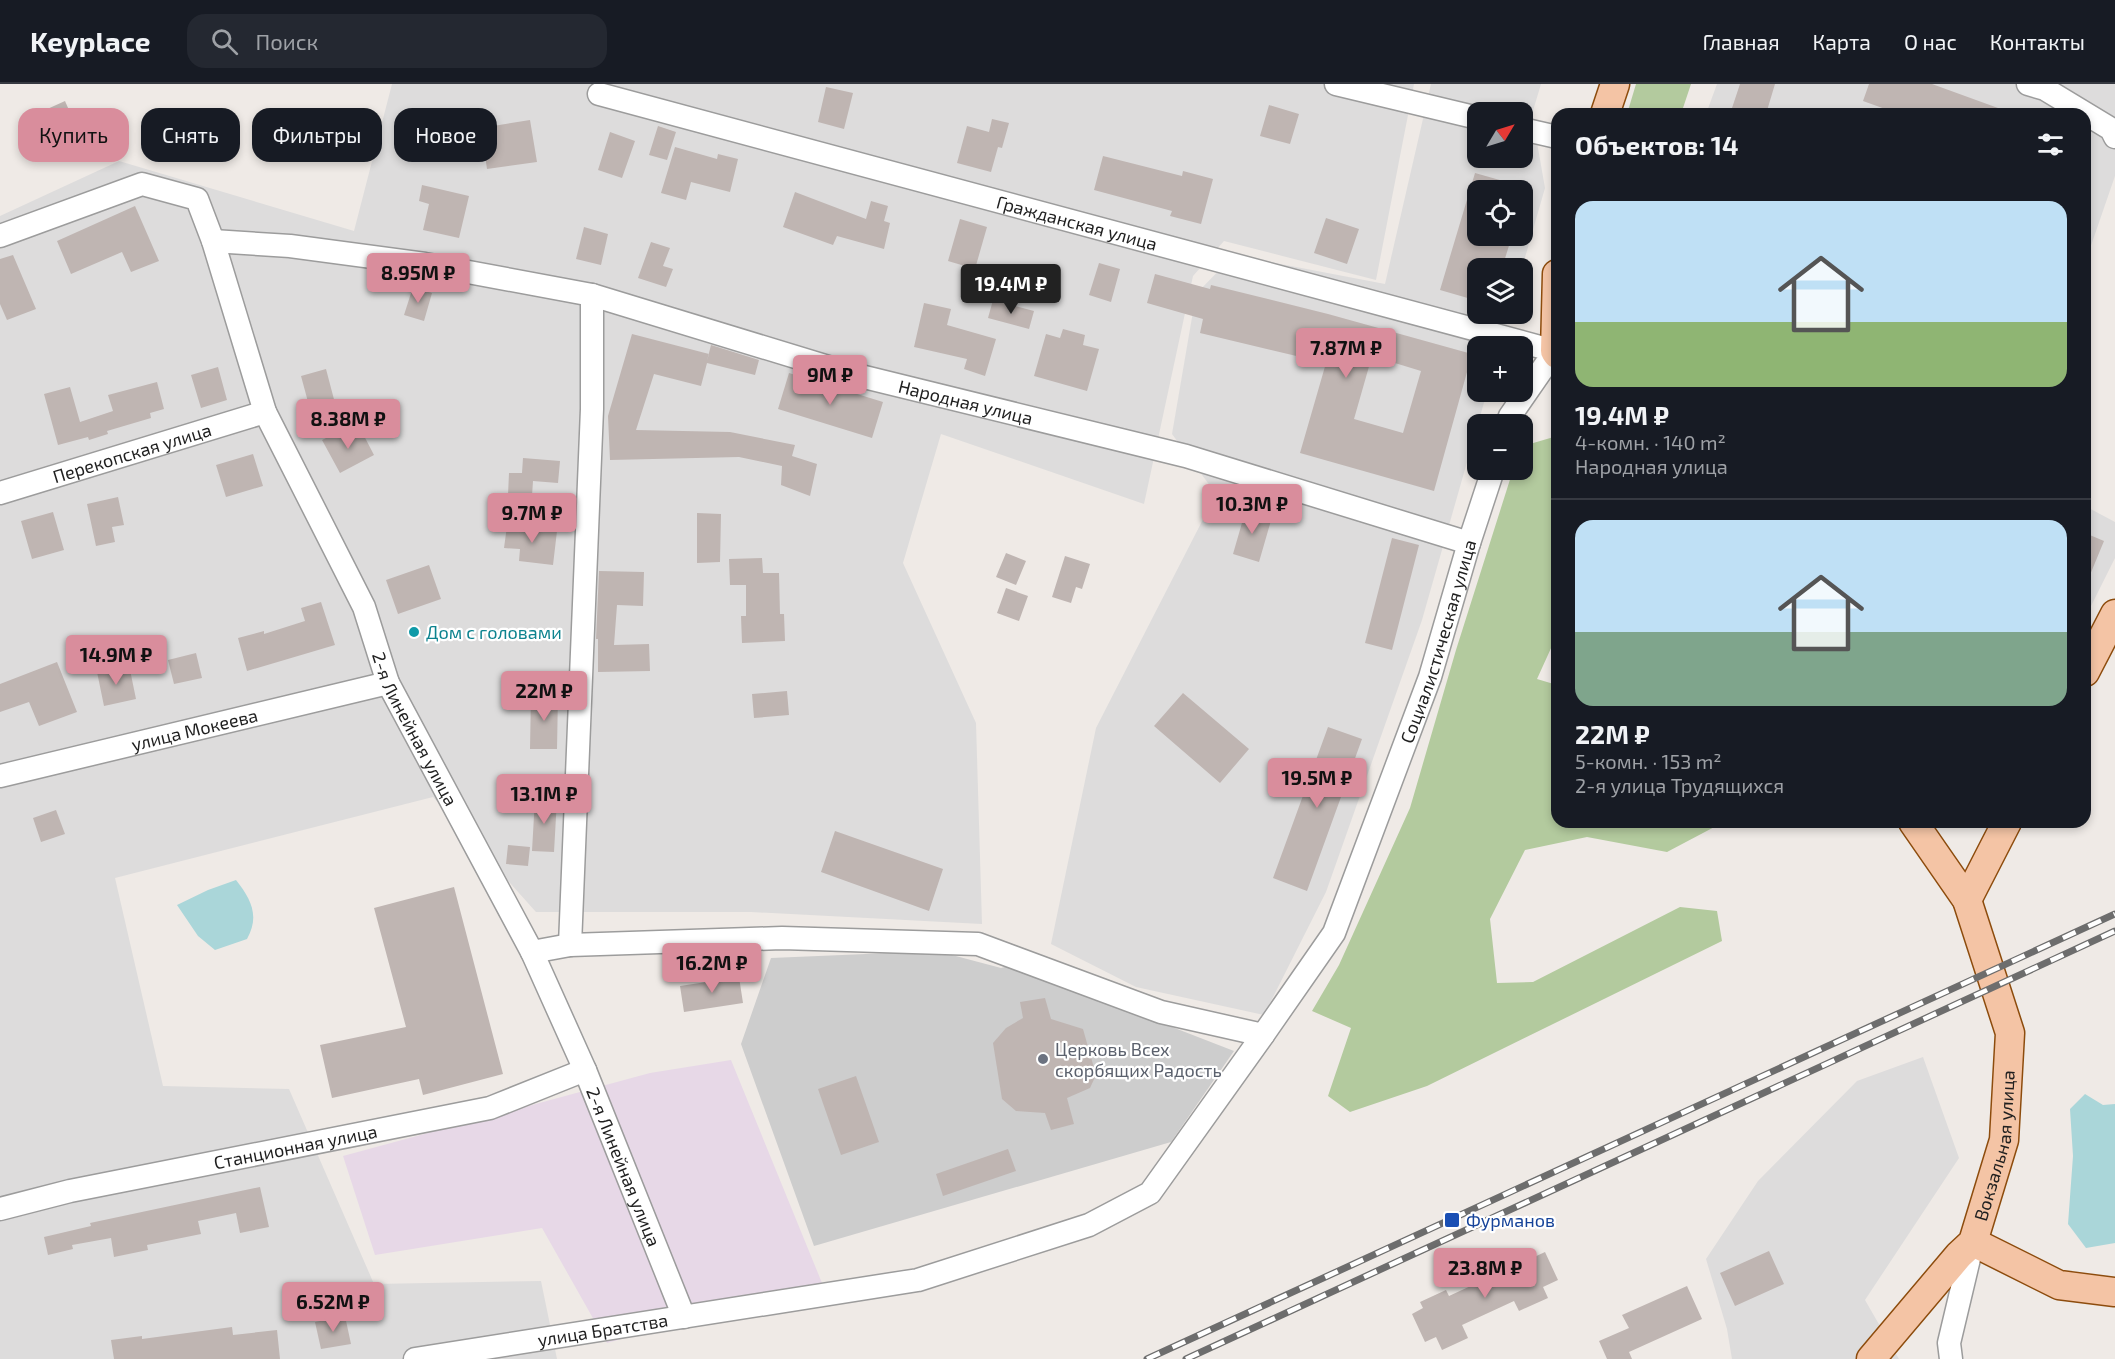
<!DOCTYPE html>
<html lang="ru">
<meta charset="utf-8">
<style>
:root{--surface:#171b24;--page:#242831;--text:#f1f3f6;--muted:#9ea1a6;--line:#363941;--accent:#d98d9c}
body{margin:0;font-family:"Exo 2",sans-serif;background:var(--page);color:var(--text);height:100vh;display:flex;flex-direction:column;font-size:22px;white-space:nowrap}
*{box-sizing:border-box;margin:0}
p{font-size:20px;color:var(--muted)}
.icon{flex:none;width:33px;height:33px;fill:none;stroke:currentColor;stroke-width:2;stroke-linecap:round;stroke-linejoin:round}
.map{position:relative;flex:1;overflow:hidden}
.drawer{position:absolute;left:1551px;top:24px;width:540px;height:720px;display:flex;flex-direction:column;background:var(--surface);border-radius:18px;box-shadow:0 3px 9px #0003}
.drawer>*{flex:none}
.top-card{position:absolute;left:18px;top:24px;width:570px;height:54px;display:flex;gap:12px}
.needle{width:39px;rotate:52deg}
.buttons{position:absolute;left:1467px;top:18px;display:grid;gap:12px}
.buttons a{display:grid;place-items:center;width:66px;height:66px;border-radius:12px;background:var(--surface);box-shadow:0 3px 9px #0003;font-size:30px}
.price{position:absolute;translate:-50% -51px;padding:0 14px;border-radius:6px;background:var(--accent);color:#111;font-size:20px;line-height:39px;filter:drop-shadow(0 2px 3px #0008)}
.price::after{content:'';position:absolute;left:50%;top:36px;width:18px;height:14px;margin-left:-9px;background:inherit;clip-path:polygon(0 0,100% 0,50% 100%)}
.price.current{background:#222;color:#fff}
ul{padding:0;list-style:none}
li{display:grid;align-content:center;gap:12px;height:318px;padding:0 24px}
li+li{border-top:2px solid var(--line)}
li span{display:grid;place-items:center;height:186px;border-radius:18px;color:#555}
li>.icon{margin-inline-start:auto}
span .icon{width:108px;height:108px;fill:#fffc;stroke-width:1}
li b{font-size:26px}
h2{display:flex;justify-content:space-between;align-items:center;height:72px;padding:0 24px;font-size:26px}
.pill{padding:0 21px;border-radius:18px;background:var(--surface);box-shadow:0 3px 9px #0003;font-size:21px;line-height:54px}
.pill.current{background:var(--accent);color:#111}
header{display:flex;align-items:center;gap:36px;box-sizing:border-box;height:84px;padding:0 30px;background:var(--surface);border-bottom:2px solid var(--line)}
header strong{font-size:28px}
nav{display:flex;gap:33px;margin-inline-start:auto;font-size:21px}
.search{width:420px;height:54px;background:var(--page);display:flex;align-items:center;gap:15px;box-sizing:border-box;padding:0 21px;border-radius:18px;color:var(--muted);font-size:22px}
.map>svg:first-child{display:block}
.residential{fill:#dddcdc;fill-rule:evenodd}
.industrial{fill:#e7d8e7}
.religious{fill:#cdcdcd}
.forest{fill:#b3ca9e}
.water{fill:#aad6d9}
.building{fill:#bfb5b2;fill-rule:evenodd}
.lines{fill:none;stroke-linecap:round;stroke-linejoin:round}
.minor-casing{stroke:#9c9c9c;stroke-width:25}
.major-casing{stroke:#8d4c0d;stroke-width:31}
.minor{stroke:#fff;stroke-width:22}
.major{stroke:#f4c4a5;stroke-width:28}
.rail-casing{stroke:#6d6d6d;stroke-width:7}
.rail{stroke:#fff;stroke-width:4.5;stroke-dasharray:14;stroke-linecap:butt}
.culture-dot{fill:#0f9aa8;stroke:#fff;stroke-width:2}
.worship-dot{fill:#6b7280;stroke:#fff;stroke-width:2}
.transit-dot{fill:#1a4fb4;stroke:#fff;stroke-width:2}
.labels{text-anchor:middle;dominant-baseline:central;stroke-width:4.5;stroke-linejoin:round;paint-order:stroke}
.street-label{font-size:18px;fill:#1f1f1f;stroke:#fff}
.culture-label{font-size:18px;fill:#0d838f;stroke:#fff;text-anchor:start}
.worship-label{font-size:18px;fill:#5b616d;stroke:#fff;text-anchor:start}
.transit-label{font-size:18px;fill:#164399;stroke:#fff;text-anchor:start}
</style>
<header>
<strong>Keyplace</strong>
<div class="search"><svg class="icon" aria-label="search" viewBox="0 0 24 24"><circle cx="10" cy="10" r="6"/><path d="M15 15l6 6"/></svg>Поиск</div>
<nav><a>Главная</a><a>Карта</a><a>О нас</a><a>Контакты</a></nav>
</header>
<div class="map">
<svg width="2115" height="1275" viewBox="0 0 2115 1275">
<rect width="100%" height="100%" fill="#efeae6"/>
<path class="residential" d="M 392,0 L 1414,0 L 1376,196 L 1224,157 L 1193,192 L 1144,420 L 941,350 L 903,479 L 976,639 L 982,840 L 751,828 L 536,828 L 433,713 L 115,794 L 163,1002 L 289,1005 L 374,1200 L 541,1197 L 557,1275 L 0,1275 L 0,132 L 119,77 L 354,147 Z
M 1431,0 L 1541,0 L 1532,30 L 1545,104 L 1522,184 L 1478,184 L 1478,230 L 1510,230 L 1500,262 L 1478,262 L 1478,308 L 1487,308 L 1422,536 L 1326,808 L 1264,931 L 1136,903 L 1051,860 L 1096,644 L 1216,410 L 1172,350 L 1196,210 L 1234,171 L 1385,200 ZM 1478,28 L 1522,28 L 1522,74 L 1478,74 ZM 1478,106 L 1522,106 L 1522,152 L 1478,152 Z
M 1717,0 L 2115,0 L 2115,92 L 2085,179 L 2085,30 L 1706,30 Z
M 2085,422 L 2115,438 L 2115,474 L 2085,534 Z
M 1923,973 L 1959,1074 L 1865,1216 L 1899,1275 L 1732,1275 L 1727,1245 L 1706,1175 L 1758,1097 L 1857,997 Z"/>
<path class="industrial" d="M 731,976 L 822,1199 L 607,1259 L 542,1144 L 375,1171 L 343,1072 L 650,989 Z"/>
<path class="religious" d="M 937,867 L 1001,884 L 1012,881 L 1234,967 L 1171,1058 L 814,1162 L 741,960 L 771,874 Z"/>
<path class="forest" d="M 1636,0 L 1691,0 L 1681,30 L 1627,30 Z
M 1557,352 L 1557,551 L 1537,595 L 1557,601 L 1557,738 L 1721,738 L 1720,740 L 1667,768 L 1587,753 L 1525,766 L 1490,835 L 1497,899 L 1533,898 L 1680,823 L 1717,827 L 1722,857 L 1427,1002 L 1350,1028 L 1328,1012 L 1351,944 L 1312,927 L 1339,881 L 1410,724 L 1456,566 L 1513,386 L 1522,386 L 1523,362 Z"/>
<path class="water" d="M 236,796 C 251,815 260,832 247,855 L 215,866 L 198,852 L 177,821 L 208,806 Z
M 2085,1010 L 2103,1021 L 2115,1020 L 2115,1159 L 2086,1164 L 2068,1140 L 2073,1072 L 2070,1025 Z"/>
<path class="building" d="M 1740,0 L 1775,0 L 1766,30 L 1730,30 Z
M 1869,0 L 1932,0 L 2009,28 L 2009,30 L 1899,30 L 1863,17 Z
M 826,3 L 853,9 L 844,45 L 818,38 Z
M 65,17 L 75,40 L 43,54 L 34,31 Z
M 1269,21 L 1299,30 L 1290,60 L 1260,52 Z
M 992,35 L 1009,39 L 1002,64 L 998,63 L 991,88 L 957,79 L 967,42 L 989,48 Z
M 530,36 L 537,78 L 487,85 L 481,44 Z
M 658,42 L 676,48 L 667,76 L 649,71 Z
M 610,48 L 635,57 L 622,94 L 598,86 Z
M 675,63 L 717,75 L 718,70 L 738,75 L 730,108 L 691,98 L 686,116 L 661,109 Z
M 1103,72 L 1182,92 L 1183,87 L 1213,95 L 1201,140 L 1170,132 L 1172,127 L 1094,106 Z
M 1475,89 L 1521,102 L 1520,106 L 1478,106 L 1478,152 L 1512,152 L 1502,184 L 1478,184 L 1478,217 L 1440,206 Z
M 422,101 L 469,112 L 459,154 L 423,146 L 429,120 L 419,117 Z
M 795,108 L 866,135 L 871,117 L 888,122 L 884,137 L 890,139 L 884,165 L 837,152 L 833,161 L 783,143 Z
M 135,122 L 159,177 L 131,188 L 122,168 L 71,190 L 57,157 Z
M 1326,134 L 1359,145 L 1347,180 L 1314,169 Z
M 960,135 L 987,143 L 975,185 L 948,177 Z
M 584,143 L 608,150 L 601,181 L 576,175 Z
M 651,158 L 670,164 L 663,182 L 673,185 L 666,203 L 638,194 Z
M 13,171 L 36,225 L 7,236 L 0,220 L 0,175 Z
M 1099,179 L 1120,185 L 1111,218 L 1089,211 Z
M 1155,190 L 1210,205 L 1211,201 L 1328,230 L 1472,270 L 1434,407 L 1300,369 L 1326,279 L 1200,249 L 1203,235 L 1147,219 ZM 1372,272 L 1421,287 L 1403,349 L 1354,335 Z
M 413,203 L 432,209 L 424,237 L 404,231 Z
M 993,216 L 1034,227 L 1029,245 L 988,234 Z
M 924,219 L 951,225 L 947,241 L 996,255 L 985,292 L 964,285 L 967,275 L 914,263 Z
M 1063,245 L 1085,251 L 1083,261 L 1099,265 L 1087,307 L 1034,292 L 1046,250 L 1060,254 Z
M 632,250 L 709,270 L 707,277 L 711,261 L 759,276 L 755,291 L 707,279 L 701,302 L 654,290 L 636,346 L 730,348 L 795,361 L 792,372 L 817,380 L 810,412 L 781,401 L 782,382 L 739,373 L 610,376 L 608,332 Z
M 218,283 L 227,316 L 201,324 L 191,291 Z
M 326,285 L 336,323 L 311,329 L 301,292 Z
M 789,289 L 883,318 L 872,354 L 778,325 Z
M 157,298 L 164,325 L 150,329 L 151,334 L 107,347 L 108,350 L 89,356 L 88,353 L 58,361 L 44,310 L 70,303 L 80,338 L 113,327 L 108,311 Z
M 342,346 L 344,355 L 361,346 L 374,371 L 340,389 L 322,356 Z
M 253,370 L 263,402 L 226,413 L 216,381 Z
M 523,374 L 560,377 L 558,399 L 533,397 L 532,412 L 508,411 L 509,389 L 522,389 Z
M 118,413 L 124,441 L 112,443 L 115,458 L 96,462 L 87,420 Z
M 1246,425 L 1272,433 L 1259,478 L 1233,470 Z
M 53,428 L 64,466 L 32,475 L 21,437 Z
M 697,429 L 721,430 L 720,478 L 697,479 Z
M 507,442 L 557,447 L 553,481 L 519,477 L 520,465 L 504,464 Z
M 2085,449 L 2104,457 L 2085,503 Z
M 1392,454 L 1419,461 L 1392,566 L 1365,559 Z
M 1006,469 L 1026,477 L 1016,501 L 996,493 Z
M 1065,472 L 1090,480 L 1082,505 L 1076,503 L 1071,519 L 1052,513 Z
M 762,474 L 763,489 L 779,489 L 780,530 L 784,530 L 785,557 L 742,559 L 741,532 L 746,532 L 746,501 L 730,501 L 729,475 Z
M 429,481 L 441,515 L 398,530 L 386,496 Z
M 599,487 L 644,488 L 643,522 L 617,521 L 614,561 L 649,560 L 650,587 L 598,588 L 598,555 L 596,555 Z
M 1006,504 L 1028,512 L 1019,537 L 997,529 Z
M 321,518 L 335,561 L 247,587 L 238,554 L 264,547 L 264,550 L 305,537 L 301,524 Z
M 196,569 L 202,594 L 174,600 L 168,576 Z
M 57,578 L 77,628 L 39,642 L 29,618 L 0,628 L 0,600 Z
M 129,581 L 136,615 L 104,622 L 97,588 Z
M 787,607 L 789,631 L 754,634 L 752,610 Z
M 1183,609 L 1249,665 L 1220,699 L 1154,642 Z
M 531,611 L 558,611 L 557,665 L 530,665 Z
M 1328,643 L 1362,655 L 1307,807 L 1273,794 Z
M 535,714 L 557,715 L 554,768 L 532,767 Z
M 56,726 L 65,750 L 41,758 L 33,734 Z
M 835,747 L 943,785 L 929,827 L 821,788 Z
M 508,761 L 530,763 L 528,782 L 506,780 Z
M 454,803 L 503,990 L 423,1011 L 419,995 L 332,1014 L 320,961 L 406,943 L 374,824 Z
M 739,893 L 743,919 L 684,928 L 680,902 Z
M 1045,914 L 1051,935 L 1083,945 L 1096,991 L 1090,1004 L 1067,1014 L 1074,1040 L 1051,1046 L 1045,1029 L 1016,1027 L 1002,1015 L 993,959 L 1006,944 L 1023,934 L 1020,918 Z
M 856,992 L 879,1058 L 841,1071 L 818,1005 Z
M 1008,1065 L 1016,1087 L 943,1112 L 936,1090 Z
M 260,1103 L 269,1143 L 240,1149 L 236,1129 L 198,1137 L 201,1150 L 147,1161 L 148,1166 L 114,1173 L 111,1154 L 72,1161 L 73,1165 L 48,1171 L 44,1153 L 91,1142 L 90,1139 Z
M 1769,1167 L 1784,1200 L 1735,1222 L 1720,1189 Z
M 1545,1168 L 1558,1196 L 1543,1203 L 1548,1214 L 1519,1227 L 1514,1217 L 1462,1241 L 1468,1254 L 1442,1266 L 1436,1253 L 1425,1258 L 1412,1230 L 1423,1224 L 1420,1218 L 1446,1206 L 1449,1212 L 1501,1188 L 1498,1182 L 1527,1169 L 1530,1175 Z
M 1687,1202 L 1702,1235 L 1629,1268 L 1632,1275 L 1607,1275 L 1599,1257 L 1629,1244 L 1622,1231 Z
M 345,1232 L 351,1260 L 321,1265 L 315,1238 Z
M 232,1243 L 233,1251 L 277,1246 L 280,1275 L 114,1275 L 111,1256 L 142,1252 L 142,1255 Z"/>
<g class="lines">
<defs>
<g id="minor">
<path d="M 1336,0 L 1478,34"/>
<path d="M 2028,0 L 2045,5 L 2111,45 L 2115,53"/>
<path id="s1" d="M 599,10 L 1555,267 L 1510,332 L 1507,340"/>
<path d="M 1522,45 L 1557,53"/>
<path id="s2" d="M 0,152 L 142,100 L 197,115 L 213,157 L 265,328 L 364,523 L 388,599 L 532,868 L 585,986 L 684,1233"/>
<path id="s3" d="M 213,157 L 290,162 L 425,180 L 592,211 L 848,289 L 1186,372 L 1469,459"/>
<path id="s4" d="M 0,409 L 265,328"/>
<path id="s5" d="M 0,692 L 388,599"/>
<path d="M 570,861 L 592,325 L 592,211"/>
<path d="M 532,868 L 570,861 L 782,854 L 978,860 L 1161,928 L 1263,951"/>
<path id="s6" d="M 0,1125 L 70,1107 L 490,1024 L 585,986"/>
<path id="s7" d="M 415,1275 L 918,1196 L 1089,1141 L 1150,1109 L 1263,951 L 1334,849 L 1430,593 L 1469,459 L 1493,386"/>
<path d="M 1951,1275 L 1949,1259 L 1973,1158"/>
</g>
<g id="major">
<path d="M 1605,30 L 1615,0"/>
<path d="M 1557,190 L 1555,267 L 1557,270"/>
<path d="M 2085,588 L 2115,530"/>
<path d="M 1967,816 L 2007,738"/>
<path d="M 1973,1158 L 2059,1201 L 2115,1208"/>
<path id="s8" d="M 1871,1275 L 1959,1171 L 1973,1158 L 2004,1056 L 2010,949 L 1967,816 L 1913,738"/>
</g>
</defs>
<use href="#minor" class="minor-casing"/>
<use href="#major" class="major-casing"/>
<use href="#minor" class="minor"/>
<use href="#major" class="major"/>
<defs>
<path id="rail" d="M 1147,1275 L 2115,830
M 1186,1275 L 2115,847"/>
</defs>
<use href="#rail" class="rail-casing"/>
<use href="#rail" class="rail"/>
</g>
<circle class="culture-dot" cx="414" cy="548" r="6"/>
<circle class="worship-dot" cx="1043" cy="975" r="6"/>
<rect class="transit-dot" x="1444" y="1128" width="16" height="16" rx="3"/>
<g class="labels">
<g class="street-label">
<text stroke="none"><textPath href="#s1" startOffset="495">Гражданская улица</textPath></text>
<text stroke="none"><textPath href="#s3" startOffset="772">Народная улица</textPath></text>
<text stroke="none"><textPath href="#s4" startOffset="138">Перекопская улица</textPath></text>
<text stroke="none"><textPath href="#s7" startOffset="1386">Социалистическая улица</textPath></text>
<text stroke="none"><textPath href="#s2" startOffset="783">2-я Линейная улица</textPath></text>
<text stroke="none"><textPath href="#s5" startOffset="200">улица Мокеева</textPath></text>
<text stroke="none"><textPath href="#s8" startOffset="255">Вокзальная улица</textPath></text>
<text stroke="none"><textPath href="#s6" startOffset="302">Станционная улица</textPath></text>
<text stroke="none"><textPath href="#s2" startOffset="1269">2-я Линейная улица</textPath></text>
<text stroke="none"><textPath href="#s7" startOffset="190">улица Братства</textPath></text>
</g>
<g class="culture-label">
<text x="426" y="548">Дом с головами</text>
</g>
<g class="worship-label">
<text x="1055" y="965">Церковь Всех<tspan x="1055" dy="21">скорбящих Радость</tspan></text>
</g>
<g class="transit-label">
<text x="1466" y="1136">Фурманов</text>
</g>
</g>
</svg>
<div class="buttons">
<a><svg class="needle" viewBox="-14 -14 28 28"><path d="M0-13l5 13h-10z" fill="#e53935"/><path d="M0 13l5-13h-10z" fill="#9ea1a6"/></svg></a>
<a><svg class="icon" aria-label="locate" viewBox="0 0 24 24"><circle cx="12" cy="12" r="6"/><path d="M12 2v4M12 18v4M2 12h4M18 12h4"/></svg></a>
<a><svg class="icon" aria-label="layers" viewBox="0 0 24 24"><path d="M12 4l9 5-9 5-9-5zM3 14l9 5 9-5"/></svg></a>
<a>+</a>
<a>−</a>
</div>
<b class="price" style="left:418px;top:220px">8.95M ₽</b>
<b class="price current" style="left:1011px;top:231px">19.4M ₽</b>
<b class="price" style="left:1346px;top:295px">7.87M ₽</b>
<b class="price" style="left:830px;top:322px">9M ₽</b>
<b class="price" style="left:348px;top:366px">8.38M ₽</b>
<b class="price" style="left:1252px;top:451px">10.3M ₽</b>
<b class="price" style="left:532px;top:460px">9.7M ₽</b>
<b class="price" style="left:116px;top:602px">14.9M ₽</b>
<b class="price" style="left:544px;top:638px">22M ₽</b>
<b class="price" style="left:1317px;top:725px">19.5M ₽</b>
<b class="price" style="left:544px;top:741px">13.1M ₽</b>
<b class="price" style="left:712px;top:910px">16.2M ₽</b>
<b class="price" style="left:1485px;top:1215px">23.8M ₽</b>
<b class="price" style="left:333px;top:1249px">6.52M ₽</b>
<div class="top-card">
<a class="pill current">Купить</a>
<a class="pill">Снять</a>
<a class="pill">Фильтры</a>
<a class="pill">Новое</a>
</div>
<section class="drawer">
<h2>Объектов: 14<svg class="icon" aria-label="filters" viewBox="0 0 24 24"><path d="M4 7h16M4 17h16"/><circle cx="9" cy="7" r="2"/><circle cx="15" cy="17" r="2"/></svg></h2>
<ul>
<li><span style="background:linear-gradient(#bfe0f5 65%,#8fb573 0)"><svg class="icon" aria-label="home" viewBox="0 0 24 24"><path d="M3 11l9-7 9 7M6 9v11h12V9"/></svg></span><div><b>19.4M ₽</b><p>4-комн. · 140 m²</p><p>Народная улица</p></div></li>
<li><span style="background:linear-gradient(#bfe0f5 60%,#7fa58c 0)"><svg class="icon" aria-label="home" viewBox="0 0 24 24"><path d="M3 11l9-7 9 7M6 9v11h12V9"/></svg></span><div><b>22M ₽</b><p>5-комн. · 153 m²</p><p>2-я улица Трудящихся</p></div></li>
</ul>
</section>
</div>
